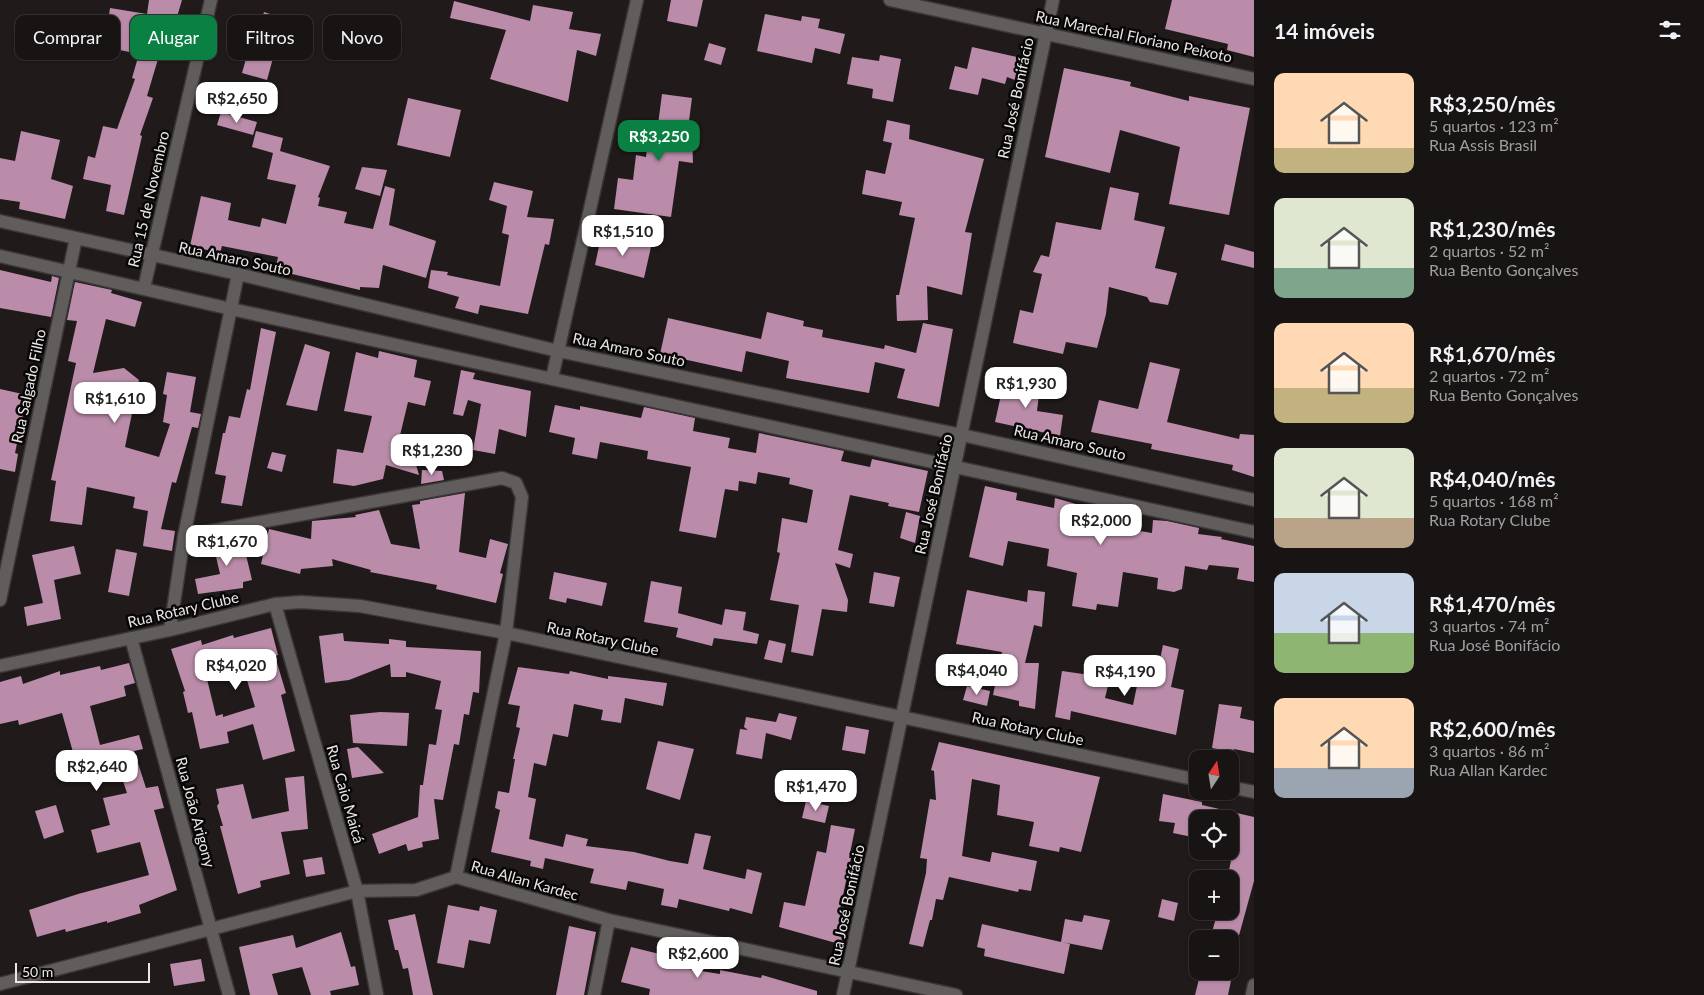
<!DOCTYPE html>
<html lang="pt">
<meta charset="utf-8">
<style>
:root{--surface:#181414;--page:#211d1d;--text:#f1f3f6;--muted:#9f9ea0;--line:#363334;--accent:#0b8043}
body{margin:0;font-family:Lato,sans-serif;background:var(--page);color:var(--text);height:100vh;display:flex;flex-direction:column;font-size:19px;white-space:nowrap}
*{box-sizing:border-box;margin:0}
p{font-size:16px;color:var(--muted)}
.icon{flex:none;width:28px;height:28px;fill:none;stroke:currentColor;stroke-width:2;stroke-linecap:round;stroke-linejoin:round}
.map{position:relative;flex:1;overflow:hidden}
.sheet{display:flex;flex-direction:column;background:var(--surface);width:450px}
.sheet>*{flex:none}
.top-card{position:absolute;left:15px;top:15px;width:475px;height:45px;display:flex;gap:10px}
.needle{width:32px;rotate:12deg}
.buttons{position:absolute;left:1189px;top:750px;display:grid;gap:10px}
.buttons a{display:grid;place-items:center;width:50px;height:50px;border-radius:10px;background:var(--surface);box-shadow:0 1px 4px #0004,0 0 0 1px var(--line);font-size:25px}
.scale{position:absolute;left:15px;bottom:12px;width:135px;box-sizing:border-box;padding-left:5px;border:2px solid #ebe7e7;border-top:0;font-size:14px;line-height:18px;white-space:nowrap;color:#ebe7e7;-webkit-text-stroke:4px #080606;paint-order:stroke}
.price{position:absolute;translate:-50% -42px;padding:0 11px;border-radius:10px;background:#fff;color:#222;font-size:16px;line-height:32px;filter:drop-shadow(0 1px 2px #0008)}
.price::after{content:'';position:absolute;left:50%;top:30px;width:15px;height:11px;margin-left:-8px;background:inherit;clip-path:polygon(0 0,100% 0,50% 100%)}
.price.current{background:var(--accent);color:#fff}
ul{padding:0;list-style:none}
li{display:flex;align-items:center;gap:15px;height:125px;padding:0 20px}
li span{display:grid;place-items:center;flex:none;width:140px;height:100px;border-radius:10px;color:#555}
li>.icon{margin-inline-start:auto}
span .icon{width:60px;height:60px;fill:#fffc;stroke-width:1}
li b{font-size:21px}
h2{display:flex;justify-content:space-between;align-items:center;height:60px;padding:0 20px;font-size:21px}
.chip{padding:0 18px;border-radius:10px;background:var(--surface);box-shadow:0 1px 4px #0004,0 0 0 1px var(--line);font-size:18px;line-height:45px}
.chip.current{background:var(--accent);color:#fff}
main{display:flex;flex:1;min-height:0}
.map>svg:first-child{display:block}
.building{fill:#ba8ca9;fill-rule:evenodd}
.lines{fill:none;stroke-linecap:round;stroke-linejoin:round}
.minor-casing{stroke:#3c3737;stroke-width:15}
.minor{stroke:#605d5c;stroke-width:12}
.labels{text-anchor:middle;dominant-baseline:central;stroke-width:5;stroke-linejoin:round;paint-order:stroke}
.street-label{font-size:15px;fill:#ebe7e7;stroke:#080606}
</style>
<main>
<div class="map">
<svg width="1254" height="995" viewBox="0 0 1254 995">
<rect width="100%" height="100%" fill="#201a1a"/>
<path class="building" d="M 149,0 L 182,0 L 171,37 L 166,36 L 161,60 L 158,59 L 147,96 L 153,98 L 140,135 L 142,136 L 124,215 L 106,211 L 111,185 L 83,179 L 88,156 L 95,158 L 103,126 L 117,129 L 135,79 L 132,78 L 139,54 L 110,48 L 115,24 L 108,23 L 110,8 L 147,14 Z
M 671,0 L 703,0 L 697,27 L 667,21 Z
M 1172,0 L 1254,0 L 1254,57 L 1227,50 L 1228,44 L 1165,29 Z
M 454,1 L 530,21 L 533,5 L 573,12 L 569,29 L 601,34 L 596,56 L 577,50 L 568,102 L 490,79 L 506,30 L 450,18 Z
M 264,12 L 291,21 L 282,48 L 276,47 L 267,80 L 242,73 L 249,48 L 252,49 Z
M 765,14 L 801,21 L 802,16 L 820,19 L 818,28 L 845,34 L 840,54 L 815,48 L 812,63 L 757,51 Z
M 709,43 L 726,48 L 721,65 L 704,60 Z
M 972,47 L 1021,58 L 1015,80 L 1007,77 L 1005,84 L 982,78 L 978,95 L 949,89 L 955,66 L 967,69 Z
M 880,55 L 901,59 L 893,102 L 872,98 L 873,89 L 847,84 L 852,57 L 879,61 Z
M 1064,68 L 1131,82 L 1130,86 L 1189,101 L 1189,96 L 1250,108 L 1229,215 L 1169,204 L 1180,147 L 1120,130 L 1110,173 L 1045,157 Z
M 662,94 L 692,98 L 687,136 L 692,137 L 693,163 L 679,161 L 671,217 L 614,209 L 618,178 L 633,180 L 636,155 L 646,157 L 649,131 L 657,132 Z
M 408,98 L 461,110 L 450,157 L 397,145 Z
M 221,112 L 257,122 L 253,135 L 217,125 Z
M 887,120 L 910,125 L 909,139 L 984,159 L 965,232 L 972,233 L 962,295 L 927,286 L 928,320 L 897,321 L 896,295 L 899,295 L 915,218 L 899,215 L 902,202 L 862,194 L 866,170 L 885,174 L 892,143 L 883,141 Z
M 21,131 L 60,140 L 51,179 L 73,186 L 65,219 L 19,209 L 20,202 L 0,199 L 0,158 L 15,161 Z
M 256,131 L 283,138 L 280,151 L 330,166 L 318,197 L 320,198 L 318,206 L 347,212 L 344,223 L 373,229 L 385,186 L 395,189 L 389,225 L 436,241 L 426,278 L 383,265 L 379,288 L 360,287 L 360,290 L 275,270 L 278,257 L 222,246 L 220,253 L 190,246 L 201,196 L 231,203 L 228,220 L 260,227 L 262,218 L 286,224 L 296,185 L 267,179 L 273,153 L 252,147 Z
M 362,167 L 387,170 L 380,196 L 355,189 Z
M 494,182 L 533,191 L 527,217 L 554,219 L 549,245 L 545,244 L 528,314 L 480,305 L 478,314 L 455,308 L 459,297 L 428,288 L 431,270 L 448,272 L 447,275 L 500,286 L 509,235 L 502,233 L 507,206 L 489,200 Z
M 1110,187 L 1139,193 L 1134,220 L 1165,227 L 1155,268 L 1177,273 L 1168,305 L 1150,302 L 1147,297 L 1109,287 L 1106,314 L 1097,348 L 1066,342 L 1063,354 L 1013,343 L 1020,310 L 1033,313 L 1042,274 L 1033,272 L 1041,255 L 1049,257 L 1056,222 L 1101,230 Z
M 601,237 L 651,247 L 644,278 L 595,265 Z
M 1225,244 L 1254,252 L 1254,268 L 1221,260 Z
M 0,270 L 51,282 L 52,276 L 59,278 L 51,317 L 0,308 Z
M 75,282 L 112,290 L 111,293 L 142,302 L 135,327 L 106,319 L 93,373 L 124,368 L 139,380 L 125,447 L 159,457 L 170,424 L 163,422 L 167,395 L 163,394 L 167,372 L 196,377 L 190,412 L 201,414 L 198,428 L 192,427 L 176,483 L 172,482 L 161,529 L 175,531 L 172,551 L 143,546 L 148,511 L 133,508 L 135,497 L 87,487 L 82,525 L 50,521 L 56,481 L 51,480 L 76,363 L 68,361 L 77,321 L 67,320 Z
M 767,312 L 804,321 L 803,326 L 823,330 L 822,337 L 884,349 L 885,345 L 916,353 L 923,323 L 953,329 L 939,407 L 897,398 L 905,369 L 875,362 L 869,393 L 786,378 L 789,361 L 746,351 L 742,372 L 660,354 L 668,318 L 761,339 Z
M 261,328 L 276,332 L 242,506 L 221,503 L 226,476 L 215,474 L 223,433 L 225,433 L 229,416 L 240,418 L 247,389 L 250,390 Z
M 305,344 L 330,352 L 317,411 L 286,405 Z
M 379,351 L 417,360 L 414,377 L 431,381 L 425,406 L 408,402 L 397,448 L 411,448 L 419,475 L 386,465 L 383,479 L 354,486 L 333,483 L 337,449 L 363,453 L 372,416 L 344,411 L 356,352 L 378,358 Z
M 1150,362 L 1180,369 L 1167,422 L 1239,439 L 1240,434 L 1254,435 L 1254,477 L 1232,470 L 1233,465 L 1151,449 L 1152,444 L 1091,432 L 1099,400 L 1138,409 Z
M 461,370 L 475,373 L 473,379 L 531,391 L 526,437 L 499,429 L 495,454 L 473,450 L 481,404 L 468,400 L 463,416 L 453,414 Z
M 1005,377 L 1040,386 L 1037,411 L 1063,415 L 1060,436 L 995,422 Z
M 0,389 L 27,395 L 15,453 L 18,454 L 15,472 L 0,469 Z
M 555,405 L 580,410 L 580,406 L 641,418 L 644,407 L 695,418 L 693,431 L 730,438 L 728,448 L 756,453 L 759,433 L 844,451 L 841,461 L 870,467 L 872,459 L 928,471 L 919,512 L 888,506 L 889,503 L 850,495 L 838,550 L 853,554 L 850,568 L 835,563 L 848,600 L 847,612 L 822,609 L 813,656 L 791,652 L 799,605 L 770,600 L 780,553 L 777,552 L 782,518 L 807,523 L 813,490 L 789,484 L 790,478 L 758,472 L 756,484 L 739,481 L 738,491 L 725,489 L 716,538 L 679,531 L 691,467 L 647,459 L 648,451 L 600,442 L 597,459 L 572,454 L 575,438 L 549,432 Z
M 272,452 L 286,455 L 282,472 L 267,468 Z
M 422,470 L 442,471 L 444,480 L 421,484 Z
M 985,486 L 1017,493 L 1016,500 L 1054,508 L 1055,498 L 1083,506 L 1082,512 L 1111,517 L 1109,526 L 1152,533 L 1153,520 L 1167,521 L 1199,528 L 1198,534 L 1222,537 L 1221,539 L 1254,546 L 1254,582 L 1237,579 L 1239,568 L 1209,565 L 1207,570 L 1185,566 L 1182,589 L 1174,592 L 1157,589 L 1158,578 L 1123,572 L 1118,607 L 1097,604 L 1096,610 L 1072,606 L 1077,573 L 1047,566 L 1049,549 L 1008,541 L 1003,566 L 969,557 Z
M 465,493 L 459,552 L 486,558 L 490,539 L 508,544 L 500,573 L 503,574 L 496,603 L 436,589 L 437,585 L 370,572 L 371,570 L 332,559 L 333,566 L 301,569 L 300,574 L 261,564 L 269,529 L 311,539 L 312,521 L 356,517 L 355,515 L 379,510 L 391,544 L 420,549 L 412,505 L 420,504 L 420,501 Z
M 906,512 L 920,516 L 915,543 L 900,538 Z
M 241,534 L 252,580 L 243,582 L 243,588 L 198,594 L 195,579 L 220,574 L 212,539 Z
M 74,546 L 81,574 L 54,580 L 61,619 L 27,626 L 24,607 L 43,603 L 32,555 Z
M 116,549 L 137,553 L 129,596 L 108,592 Z
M 554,572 L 607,583 L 602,606 L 567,598 L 566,603 L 549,599 Z
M 874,572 L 900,577 L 894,607 L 869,603 Z
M 651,581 L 682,587 L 678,613 L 722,625 L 725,609 L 746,612 L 743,630 L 759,634 L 757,644 L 714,638 L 712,646 L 676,637 L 678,628 L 644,622 Z
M 967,590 L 1027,602 L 1028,590 L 1045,592 L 1042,627 L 1034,625 L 1025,663 L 1039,663 L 1035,709 L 1019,706 L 1019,701 L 993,695 L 1002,652 L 956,644 Z
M 271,628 L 278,655 L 275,656 L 286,693 L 281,695 L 295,751 L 263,760 L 253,724 L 227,732 L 229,743 L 200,749 L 192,712 L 188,713 L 183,692 L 185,691 L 171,649 L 201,640 L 202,645 L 233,635 L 234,638 ZM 241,660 L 255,707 L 223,717 L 223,714 L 216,716 L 205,671 Z
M 343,633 L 344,641 L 389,644 L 389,639 L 406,641 L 406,647 L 481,651 L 479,693 L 473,692 L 469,715 L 464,714 L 459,745 L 454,744 L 443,800 L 434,799 L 439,839 L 422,842 L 423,847 L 408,851 L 406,844 L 379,854 L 372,834 L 418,817 L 420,785 L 423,785 L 429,744 L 436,745 L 442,710 L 435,709 L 441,681 L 406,672 L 406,677 L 391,677 L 390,664 L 349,680 L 325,683 L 319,636 Z
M 769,640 L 786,644 L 782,663 L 764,659 Z
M 1163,645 L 1179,649 L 1171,687 L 1184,690 L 1176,735 L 1071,711 L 1070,720 L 1055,717 L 1062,671 L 1090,675 L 1093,664 L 1112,669 L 1105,698 L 1133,705 L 1138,681 L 1155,684 Z
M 129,663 L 135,683 L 124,686 L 126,696 L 90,706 L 100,745 L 139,735 L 143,749 L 134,751 L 146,788 L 158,786 L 164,808 L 154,810 L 177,890 L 139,905 L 141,913 L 107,923 L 107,921 L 66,932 L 65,929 L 37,937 L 29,910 L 78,894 L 149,875 L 140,842 L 97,853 L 91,830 L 110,825 L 103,798 L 127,793 L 116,760 L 78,770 L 62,713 L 19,725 L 18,720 L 0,724 L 0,682 L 21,676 L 23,684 L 60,671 L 60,675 L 100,666 L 101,670 Z
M 518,667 L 569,674 L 570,671 L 608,679 L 608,676 L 667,683 L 663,706 L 625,698 L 621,723 L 601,720 L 603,710 L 574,704 L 568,737 L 553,734 L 546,766 L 534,763 L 528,797 L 536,799 L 529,839 L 563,847 L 566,834 L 588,839 L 586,846 L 634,852 L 670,861 L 688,864 L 695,833 L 711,836 L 703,869 L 745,879 L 747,869 L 762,873 L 752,914 L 730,908 L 729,911 L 679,899 L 677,908 L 661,905 L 664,889 L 628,881 L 626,890 L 590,883 L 594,869 L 545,858 L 543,869 L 530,866 L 531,861 L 491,852 L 500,810 L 495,808 L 498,791 L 509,793 L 515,759 L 513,759 L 520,728 L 516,727 L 520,706 L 508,704 Z
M 967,686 L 990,691 L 987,706 L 963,700 Z
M 1219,704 L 1242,707 L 1240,718 L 1254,721 L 1254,753 L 1234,749 L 1234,752 L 1212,748 Z
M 380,712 L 409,713 L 407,746 L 353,743 L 350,715 Z
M 779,713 L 797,717 L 791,740 L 766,733 L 762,759 L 736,754 L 740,729 L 748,730 L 744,727 L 746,717 L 776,722 Z
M 846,726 L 869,730 L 865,754 L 842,750 Z
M 658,741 L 694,749 L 680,800 L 646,789 Z
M 939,742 L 1100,777 L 1081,852 L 1060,847 L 1059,852 L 1029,846 L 1034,822 L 997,815 L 1000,785 L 972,779 L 962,856 L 990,862 L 992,852 L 1037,861 L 1031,891 L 1019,889 L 1018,892 L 949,877 L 943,900 L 936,899 L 932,920 L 930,920 L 923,947 L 909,944 L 926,873 L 927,859 L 920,858 L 930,799 L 936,800 L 934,771 L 931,770 Z
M 358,747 L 384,773 L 352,778 L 347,749 Z
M 304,776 L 308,829 L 281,832 L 290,874 L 260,881 L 261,887 L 238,894 L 220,826 L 223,826 L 217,806 L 219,803 L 216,789 L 243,784 L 252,819 L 289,811 L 285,778 Z
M 1163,794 L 1202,802 L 1202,805 L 1254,817 L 1254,881 L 1235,950 L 1230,949 L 1230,939 L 1210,939 L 1218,911 L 1230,911 L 1230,879 L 1227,879 L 1231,861 L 1228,861 L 1233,841 L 1230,841 L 1230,819 L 1198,819 L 1195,835 L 1193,835 L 1192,837 L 1173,833 L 1175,823 L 1159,821 Z
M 806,801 L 829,806 L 825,823 L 802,818 Z
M 56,805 L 64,832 L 44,839 L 35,811 Z
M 831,825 L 855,829 L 849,858 L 851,858 L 839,914 L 850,917 L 843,945 L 779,927 L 784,902 L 805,906 L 817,851 L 826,853 Z
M 322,857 L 325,874 L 306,877 L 303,860 Z
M 1162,899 L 1178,903 L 1174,921 L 1158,917 Z
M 448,905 L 479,911 L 480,906 L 497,910 L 490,944 L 469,940 L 464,968 L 437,963 Z
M 415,914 L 433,995 L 413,995 L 408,968 L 403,969 L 398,950 L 395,950 L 388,920 Z
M 1084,915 L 1110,920 L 1102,950 L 1062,942 L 1070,944 L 1064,974 L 984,956 L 985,949 L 977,947 L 982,924 L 1061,942 L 1065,919 L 1082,922 Z
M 569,926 L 596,932 L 584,995 L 556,995 Z
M 341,932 L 351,967 L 355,966 L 359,985 L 330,991 L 331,995 L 311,995 L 302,967 L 272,974 L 278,995 L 250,995 L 239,947 L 293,935 L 296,948 Z
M 631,947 L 684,960 L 682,968 L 720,974 L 720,970 L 761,978 L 762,975 L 817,991 L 817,995 L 649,995 L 650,989 L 621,982 Z
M 201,959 L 205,981 L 174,986 L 170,964 Z
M 1201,971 L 1233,971 L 1228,995 L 1195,995 Z"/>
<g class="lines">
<defs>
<path id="minor" d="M 890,0 L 1254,79
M 0,221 L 238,274 L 558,351 L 962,435 L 1254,500
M 0,256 L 231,309 L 1254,532
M 144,288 L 211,0
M 552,378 L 637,0
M 184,536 L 502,478 L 516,483 L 522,497 L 506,633 L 456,877
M 0,600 L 76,238
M 275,604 L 357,891 L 377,995
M 170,630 L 184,536 L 238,274
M 131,638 L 229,995
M 0,666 L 170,630 L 275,604 L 301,602 L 360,606 L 506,633 L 1198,780
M 1230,787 L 1254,792
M 0,984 L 357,891 L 416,890 L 456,877 L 609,920 L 956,995
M 594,995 L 609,920
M 843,995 L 1053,0
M 1252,995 L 1254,985"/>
</defs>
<use href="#minor" class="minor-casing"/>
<use href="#minor" class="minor"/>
</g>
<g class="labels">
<g class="street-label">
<text transform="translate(1134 36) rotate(12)">Rua Marechal Floriano Peixoto</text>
<text transform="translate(1015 98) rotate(-78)">Rua José Bonifácio</text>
<text transform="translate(148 199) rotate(-77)">Rua 15 de Novembro</text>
<text transform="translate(235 258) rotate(12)">Rua Amaro Souto</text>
<text transform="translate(629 349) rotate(12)">Rua Amaro Souto</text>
<text transform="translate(28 386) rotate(-78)">Rua Salgado Filho</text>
<text transform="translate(1070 442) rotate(13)">Rua Amaro Souto</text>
<text transform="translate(933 494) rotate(-77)">Rua José Bonifácio</text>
<text transform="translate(183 609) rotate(-13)">Rua Rotary Clube</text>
<text transform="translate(603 638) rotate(12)">Rua Rotary Clube</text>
<text transform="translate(1028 728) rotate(12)">Rua Rotary Clube</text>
<text transform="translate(346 794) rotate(74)">Rua Caio Maicá</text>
<text transform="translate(196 812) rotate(75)">Rua João Arigony</text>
<text transform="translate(525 880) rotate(16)">Rua Allan Kardec</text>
<text transform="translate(846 905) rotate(-78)">Rua José Bonifácio</text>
</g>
</g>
</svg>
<div class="buttons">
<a><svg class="needle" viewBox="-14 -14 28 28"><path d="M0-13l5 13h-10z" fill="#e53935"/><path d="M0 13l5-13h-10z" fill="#9f9ea0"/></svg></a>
<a><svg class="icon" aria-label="locate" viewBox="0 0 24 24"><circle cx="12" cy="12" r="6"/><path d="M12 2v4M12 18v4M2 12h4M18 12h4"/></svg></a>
<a>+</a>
<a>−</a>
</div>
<div class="scale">50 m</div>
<b class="price" style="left:237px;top:124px">R$2,650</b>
<b class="price current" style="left:659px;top:162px">R$3,250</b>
<b class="price" style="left:623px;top:257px">R$1,510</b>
<b class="price" style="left:1026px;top:409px">R$1,930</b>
<b class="price" style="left:115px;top:424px">R$1,610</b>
<b class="price" style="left:432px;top:476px">R$1,230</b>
<b class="price" style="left:1101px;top:546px">R$2,000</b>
<b class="price" style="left:227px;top:567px">R$1,670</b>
<b class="price" style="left:236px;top:691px">R$4,020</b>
<b class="price" style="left:977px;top:696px">R$4,040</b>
<b class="price" style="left:1125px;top:697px">R$4,190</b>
<b class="price" style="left:97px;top:792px">R$2,640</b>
<b class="price" style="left:816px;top:812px">R$1,470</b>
<b class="price" style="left:698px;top:979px">R$2,600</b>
<div class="top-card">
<a class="chip">Comprar</a>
<a class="chip current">Alugar</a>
<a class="chip">Filtros</a>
<a class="chip">Novo</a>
</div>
</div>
<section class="sheet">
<h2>14 imóveis<svg class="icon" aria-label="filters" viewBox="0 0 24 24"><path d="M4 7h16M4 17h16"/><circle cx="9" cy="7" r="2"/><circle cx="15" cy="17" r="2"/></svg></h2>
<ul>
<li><span style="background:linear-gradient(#ffd9b3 75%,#c2b280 0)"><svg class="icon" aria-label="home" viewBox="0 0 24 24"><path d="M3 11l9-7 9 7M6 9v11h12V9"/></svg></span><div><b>R$3,250/mês</b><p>5 quartos · 123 m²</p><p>Rua Assis Brasil</p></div></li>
<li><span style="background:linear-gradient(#dfe7d0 70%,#7fa58c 0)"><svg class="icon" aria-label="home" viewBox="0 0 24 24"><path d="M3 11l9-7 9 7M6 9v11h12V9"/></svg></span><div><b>R$1,230/mês</b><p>2 quartos · 52 m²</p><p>Rua Bento Gonçalves</p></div></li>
<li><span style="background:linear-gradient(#ffd9b3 65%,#c2b280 0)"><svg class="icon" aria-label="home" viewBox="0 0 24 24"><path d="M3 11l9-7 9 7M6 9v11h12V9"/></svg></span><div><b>R$1,670/mês</b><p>2 quartos · 72 m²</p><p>Rua Bento Gonçalves</p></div></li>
<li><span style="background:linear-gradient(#dfe7d0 70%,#b9a48a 0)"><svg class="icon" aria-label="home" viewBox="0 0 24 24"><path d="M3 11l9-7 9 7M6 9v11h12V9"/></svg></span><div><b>R$4,040/mês</b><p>5 quartos · 168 m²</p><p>Rua Rotary Clube</p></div></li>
<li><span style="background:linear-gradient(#c9d6e8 60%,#8fb573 0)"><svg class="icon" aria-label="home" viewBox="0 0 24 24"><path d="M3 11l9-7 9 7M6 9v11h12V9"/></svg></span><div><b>R$1,470/mês</b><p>3 quartos · 74 m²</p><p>Rua José Bonifácio</p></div></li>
<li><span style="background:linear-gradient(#ffd9b3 70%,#9aa5b1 0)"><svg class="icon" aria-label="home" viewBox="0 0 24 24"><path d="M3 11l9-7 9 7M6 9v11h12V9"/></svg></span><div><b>R$2,600/mês</b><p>3 quartos · 86 m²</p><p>Rua Allan Kardec</p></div></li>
</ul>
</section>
</main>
